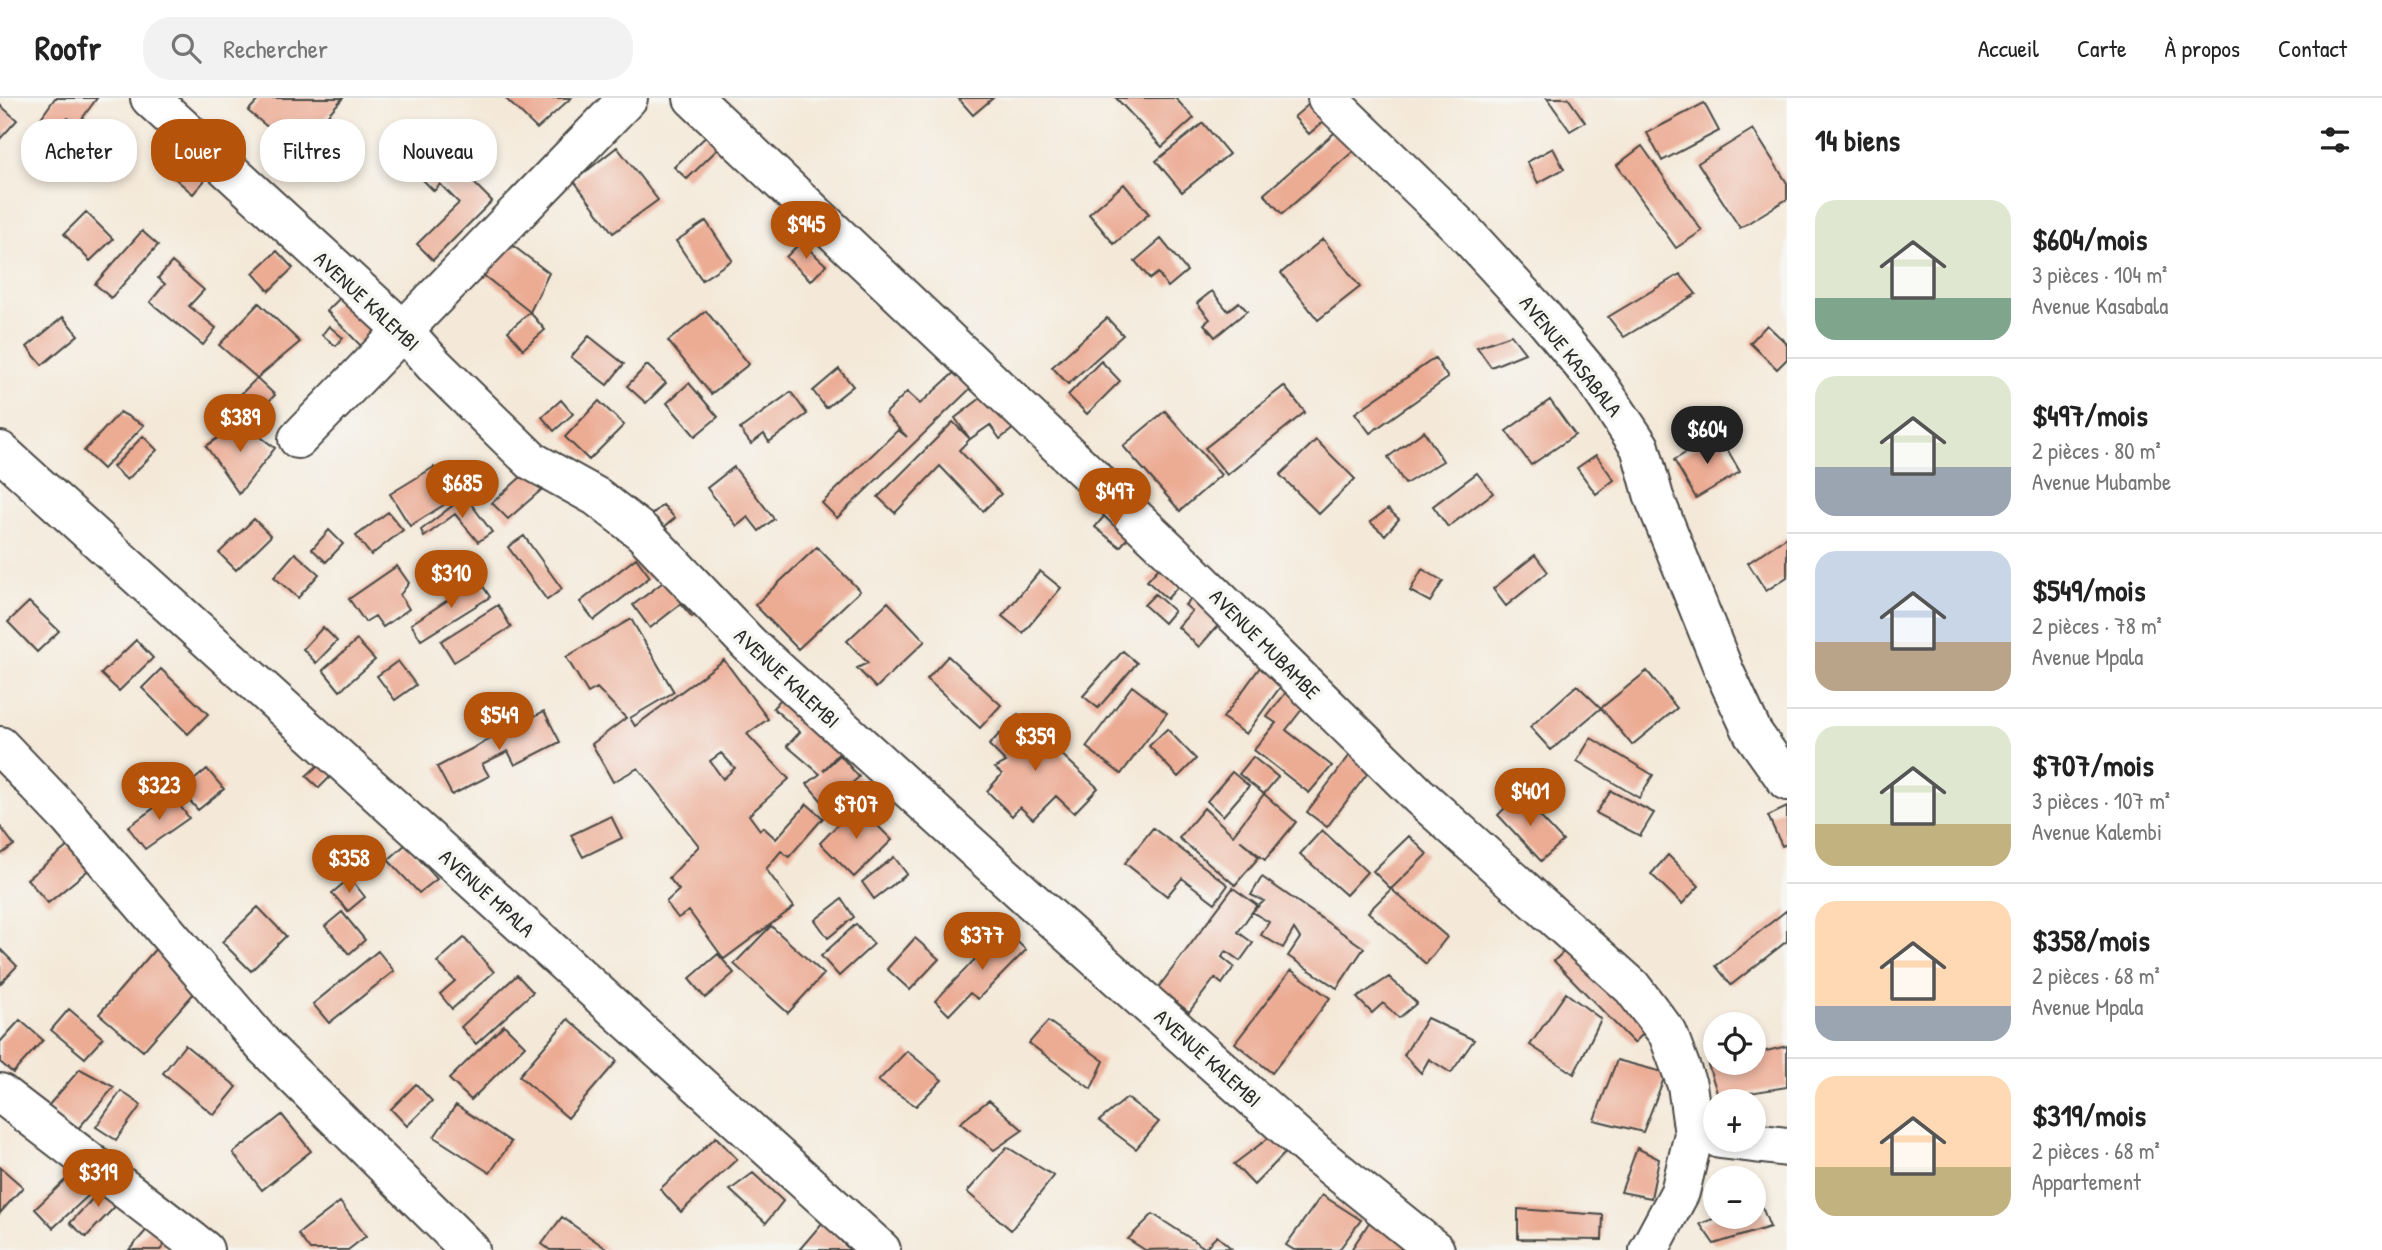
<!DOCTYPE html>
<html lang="fr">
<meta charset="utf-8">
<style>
:root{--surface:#fff;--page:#f2f2f2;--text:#222;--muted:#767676;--line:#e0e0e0;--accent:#b45309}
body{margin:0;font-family:"Patrick Hand",sans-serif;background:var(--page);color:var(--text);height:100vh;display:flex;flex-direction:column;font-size:26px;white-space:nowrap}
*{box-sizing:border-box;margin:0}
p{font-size:23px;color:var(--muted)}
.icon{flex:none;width:38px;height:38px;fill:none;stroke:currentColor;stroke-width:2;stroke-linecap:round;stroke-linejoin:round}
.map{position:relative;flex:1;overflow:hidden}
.details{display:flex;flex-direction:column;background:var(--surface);width:595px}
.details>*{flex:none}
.banner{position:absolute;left:21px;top:21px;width:665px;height:63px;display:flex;gap:14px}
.tools{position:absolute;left:1703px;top:914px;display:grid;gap:14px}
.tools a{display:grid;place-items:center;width:63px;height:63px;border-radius:50%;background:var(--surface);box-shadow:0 4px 10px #0003;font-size:35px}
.price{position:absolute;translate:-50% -60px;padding:0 16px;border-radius:24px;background:var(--accent);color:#fff;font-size:23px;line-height:46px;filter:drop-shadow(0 2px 4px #0008)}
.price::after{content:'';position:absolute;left:50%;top:42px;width:21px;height:16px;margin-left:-10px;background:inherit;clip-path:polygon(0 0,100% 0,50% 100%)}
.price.selected{background:#222;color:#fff}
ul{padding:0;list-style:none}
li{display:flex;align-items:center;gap:21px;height:175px;padding:0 28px}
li+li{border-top:2px solid var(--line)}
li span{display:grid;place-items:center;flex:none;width:196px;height:140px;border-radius:21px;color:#555}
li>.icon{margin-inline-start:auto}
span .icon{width:84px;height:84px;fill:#fffc;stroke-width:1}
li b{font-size:30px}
h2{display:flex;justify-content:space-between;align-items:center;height:84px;padding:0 28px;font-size:30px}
.pill{padding:0 24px;border-radius:28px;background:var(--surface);box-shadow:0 4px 10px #0003;font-size:24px;line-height:63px}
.pill.selected{background:var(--accent);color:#fff}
header{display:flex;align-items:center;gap:42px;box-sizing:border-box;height:98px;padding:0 35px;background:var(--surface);border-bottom:2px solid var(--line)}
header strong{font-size:33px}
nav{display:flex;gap:38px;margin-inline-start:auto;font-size:24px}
.search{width:490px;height:63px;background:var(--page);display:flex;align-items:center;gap:18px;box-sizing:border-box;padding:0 24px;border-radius:28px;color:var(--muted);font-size:26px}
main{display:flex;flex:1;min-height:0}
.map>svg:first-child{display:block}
.building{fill:#ecac94;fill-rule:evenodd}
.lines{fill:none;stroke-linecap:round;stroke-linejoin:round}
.minor-casing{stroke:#494845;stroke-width:42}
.minor{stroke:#fff;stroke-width:38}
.labels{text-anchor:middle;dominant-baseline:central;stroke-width:7;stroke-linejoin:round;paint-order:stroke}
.street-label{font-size:21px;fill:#2b2b2b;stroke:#f6f6f2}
</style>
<header>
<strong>Roofr</strong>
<div class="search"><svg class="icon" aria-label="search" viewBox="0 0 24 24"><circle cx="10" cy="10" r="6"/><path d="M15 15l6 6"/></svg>Rechercher</div>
<nav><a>Accueil</a><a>Carte</a><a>À propos</a><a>Contact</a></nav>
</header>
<main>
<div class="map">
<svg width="1787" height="1152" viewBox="0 0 1787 1152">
<rect width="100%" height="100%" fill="#f6f6f2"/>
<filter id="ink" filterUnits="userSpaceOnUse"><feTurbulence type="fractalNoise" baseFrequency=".0143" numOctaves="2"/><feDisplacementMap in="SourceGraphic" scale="14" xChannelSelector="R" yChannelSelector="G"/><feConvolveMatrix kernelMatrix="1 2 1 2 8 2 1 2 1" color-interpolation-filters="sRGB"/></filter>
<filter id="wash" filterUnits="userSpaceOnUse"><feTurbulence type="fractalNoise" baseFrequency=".00686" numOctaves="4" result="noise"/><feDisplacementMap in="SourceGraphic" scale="28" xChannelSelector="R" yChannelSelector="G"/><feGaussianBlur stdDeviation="1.57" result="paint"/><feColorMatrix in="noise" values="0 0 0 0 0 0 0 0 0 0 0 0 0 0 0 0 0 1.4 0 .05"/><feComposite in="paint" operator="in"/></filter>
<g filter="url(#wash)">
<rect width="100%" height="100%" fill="#f4e9d9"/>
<g id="blocks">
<path class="building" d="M 55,0 L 97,0 L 78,26 L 68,20 L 55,36 L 38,24 Z
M 260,0 L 343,0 L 295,53 L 289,48 L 285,52 L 270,31 L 248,13 Z
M 505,0 L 571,0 L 537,31 Z
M 958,0 L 993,0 L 973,17 Z
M 1116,0 L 1175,0 L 1194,20 L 1162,49 Z
M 1316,0 L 1333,15 L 1309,36 L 1294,19 Z
M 1547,0 L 1568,0 L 1585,24 L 1570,33 Z
M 1704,5 L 1719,33 L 1662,63 L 1647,35 Z
M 0,7 L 17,22 L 0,41 Z
M 1203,25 L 1229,56 L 1182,94 L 1156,63 Z
M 1340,30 L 1357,50 L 1282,116 L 1264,96 Z
M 714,31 L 726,43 L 687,81 L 674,69 Z
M 1753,31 L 1787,85 L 1787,101 L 1740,130 L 1698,65 Z
M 176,43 L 211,75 L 193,96 L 157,65 Z
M 436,47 L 492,103 L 433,162 L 417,146 L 459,105 L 440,86 L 434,93 L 412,71 Z
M 1642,48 L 1702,133 L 1676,150 L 1617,67 Z
M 617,49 L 658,102 L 613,135 L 574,83 Z
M 1553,50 L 1564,71 L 1538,85 L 1527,64 Z
M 1124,86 L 1149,116 L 1114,146 L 1089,116 Z
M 86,114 L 113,141 L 90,163 L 64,136 Z
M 706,123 L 732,162 L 702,182 L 676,143 Z
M 142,133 L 158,147 L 111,200 L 95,186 Z
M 1161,141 L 1187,173 L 1168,189 L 1158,175 L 1150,181 L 1135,163 Z
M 1323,141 L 1360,189 L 1318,222 L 1281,175 Z
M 508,144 L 549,175 L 530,214 L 482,176 Z
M 801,144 L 826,167 L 811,183 L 786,159 Z
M 277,153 L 293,170 L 269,193 L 253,175 Z
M 172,164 L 204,192 L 189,208 L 216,230 L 203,247 L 150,204 L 165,186 L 158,180 Z
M 1680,176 L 1696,196 L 1624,239 L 1608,219 Z
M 1212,193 L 1228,213 L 1239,204 L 1247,213 L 1215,239 L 1204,226 L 1210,221 L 1197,205 Z
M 345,195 L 380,230 L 362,249 L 327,213 Z
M 259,205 L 300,244 L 257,280 L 219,247 Z
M 706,213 L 749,266 L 711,296 L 668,243 Z
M 530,214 L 545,232 L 523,251 L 508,233 Z
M 63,219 L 78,237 L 42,267 L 27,249 Z
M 1107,220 L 1123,237 L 1068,286 L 1052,269 Z
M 1767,227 L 1787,246 L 1787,261 L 1777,271 L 1750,245 Z
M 329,228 L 343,240 L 336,248 L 322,237 Z
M 1511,237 L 1525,255 L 1491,269 L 1477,249 Z
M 589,238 L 624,266 L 607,287 L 571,259 Z
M 1435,260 L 1448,280 L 1370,335 L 1355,315 Z
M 1101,263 L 1120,283 L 1087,316 L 1068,297 Z
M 647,267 L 666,285 L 646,305 L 627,288 Z
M 839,271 L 853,288 L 826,310 L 813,293 Z
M 957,272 L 973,288 L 837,420 L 822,405 L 898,332 L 907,339 L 885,316 L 907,294 L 920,306 Z
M 257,280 L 275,297 L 254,318 L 236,301 Z
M 689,285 L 718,319 L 695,338 L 667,305 Z
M 1284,288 L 1305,314 L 1227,377 L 1205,350 Z
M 994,290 L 1020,325 L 1000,341 L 990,327 L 970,341 L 955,320 Z
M 791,294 L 807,316 L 769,344 L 764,336 L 751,346 L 740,331 Z
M 561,302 L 573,316 L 554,333 L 542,319 Z
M 1550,302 L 1575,337 L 1531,367 L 1506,333 Z
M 599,303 L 624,327 L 589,362 L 565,339 Z
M 1165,313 L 1221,377 L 1180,413 L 1123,348 Z
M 120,314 L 144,327 L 103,371 L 84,353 Z
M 241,324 L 275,350 L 239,396 L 206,348 Z
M 953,324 L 970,341 L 959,352 L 1001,396 L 983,413 L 940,368 L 895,415 L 878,399 Z
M 1424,333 L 1443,363 L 1405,386 L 1388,359 Z
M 1718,335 L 1740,374 L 1696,400 L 1674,362 Z
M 143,338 L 157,352 L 127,382 L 113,369 Z
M 1316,342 L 1355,381 L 1319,416 L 1280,377 Z
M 1596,357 L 1614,382 L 1596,396 L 1577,370 Z
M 434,369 L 455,400 L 410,428 L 390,396 Z
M 532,369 L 547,387 L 508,421 L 492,405 Z
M 734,369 L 774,421 L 759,433 L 748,419 L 737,428 L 707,390 Z
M 1477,375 L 1493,395 L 1448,429 L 1433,408 Z
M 465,398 L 492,434 L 478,444 L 455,416 L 424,439 L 421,432 Z
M 663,407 L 675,420 L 663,430 L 651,417 Z
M 1111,410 L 1136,430 L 1120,449 L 1095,429 Z
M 1388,411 L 1399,421 L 1385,437 L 1370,424 Z
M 388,414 L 403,432 L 371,457 L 356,438 Z
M 254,421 L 271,438 L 236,472 L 219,455 Z
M 329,432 L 343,446 L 326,464 L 312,451 Z
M 524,438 L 562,491 L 547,502 L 508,449 Z
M 1787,439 L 1787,479 L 1766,493 L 1748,465 Z
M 817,449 L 860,493 L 798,551 L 755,507 Z
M 295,455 L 319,476 L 298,500 L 274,479 Z
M 1535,457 L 1548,474 L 1506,508 L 1493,491 Z
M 1170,458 L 1190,475 L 1167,501 L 1147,483 Z
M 636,460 L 650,479 L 594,522 L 580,504 Z
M 397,468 L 409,485 L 400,497 L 409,511 L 383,529 L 375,518 L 365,524 L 349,501 Z
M 1422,471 L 1443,483 L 1430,504 L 1410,493 Z
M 678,473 L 706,509 L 692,519 L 681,506 L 650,530 L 633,507 Z
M 1040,473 L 1061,490 L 1023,535 L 1002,518 Z
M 479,482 L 490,499 L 421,542 L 411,526 Z
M 1201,490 L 1229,515 L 1199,549 L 1178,529 L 1192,513 L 1185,507 Z
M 1155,496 L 1174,513 L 1164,525 L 1144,507 Z
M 29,504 L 59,533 L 37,554 L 8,524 Z
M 888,504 L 925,543 L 876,590 L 857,570 L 868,565 L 847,543 Z
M 498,507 L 511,529 L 454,564 L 441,543 Z
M 631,521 L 674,594 L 630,620 L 635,628 L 724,562 L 768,621 L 747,636 L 789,681 L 749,717 L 760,732 L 763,729 L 776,741 L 807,706 L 823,720 L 789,759 L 781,753 L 766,771 L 794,809 L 724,861 L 689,813 L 678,820 L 666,804 L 679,792 L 669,780 L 699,748 L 638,670 L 613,684 L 592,646 L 626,620 L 597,590 L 588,595 L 566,559 ZM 721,655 L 735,670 L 723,681 L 710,663 Z
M 323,529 L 337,543 L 316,565 L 303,551 Z
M 136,542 L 153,560 L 119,593 L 101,576 Z
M 357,542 L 375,562 L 340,593 L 323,572 Z
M 1123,553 L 1137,565 L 1098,610 L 1083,598 Z
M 948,558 L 1001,607 L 980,630 L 927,581 Z
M 1266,561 L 1289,577 L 1246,636 L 1223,620 Z
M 398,563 L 416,587 L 395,602 L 377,578 Z
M 161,571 L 208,616 L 188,636 L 142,590 Z
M 1647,573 L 1677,610 L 1632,647 L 1601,610 Z
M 1295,583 L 1313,597 L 1286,632 L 1332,668 L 1309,695 L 1254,652 L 1276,625 L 1267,619 Z
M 1577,587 L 1601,610 L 1551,652 L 1530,629 Z
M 1132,588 L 1167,615 L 1121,676 L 1086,649 Z
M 789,592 L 848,645 L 823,673 L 840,657 L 859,679 L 826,708 L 807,686 L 820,676 L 787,648 L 800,634 L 773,610 Z
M 544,613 L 560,644 L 515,667 L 508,653 L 482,666 L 489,678 L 452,697 L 437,669 Z
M 1018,616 L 1098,690 L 1074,715 L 1056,698 L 1033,721 L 1020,709 L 1012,718 L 987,693 L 1002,676 L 995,670 L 1006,664 L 989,647 Z
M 1167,631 L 1196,661 L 1178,679 L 1149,648 Z
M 1591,640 L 1653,677 L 1639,700 L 1577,663 Z
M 1350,657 L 1370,672 L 1327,729 L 1307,714 Z
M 1253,659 L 1278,679 L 1264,696 L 1239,676 Z
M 322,664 L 333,676 L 319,690 L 306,678 Z
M 207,671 L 224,691 L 198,712 L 181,693 Z
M 1232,674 L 1249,688 L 1223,718 L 1207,703 Z
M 1611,693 L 1654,715 L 1640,738 L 1596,715 Z
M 1264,696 L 1296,724 L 1265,762 L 1240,742 L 1259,759 L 1235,787 L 1179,740 L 1204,710 L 1233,737 Z
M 1519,696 L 1563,743 L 1541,763 L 1498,717 Z
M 172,697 L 189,720 L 145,751 L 128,729 Z
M 857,707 L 892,742 L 854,779 L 820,745 Z
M 1787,709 L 1787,746 L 1782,748 L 1768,718 Z
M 611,718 L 622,740 L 583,759 L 571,737 Z
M 0,728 L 14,747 L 0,757 Z
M 1153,730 L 1228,787 L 1215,805 L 1182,780 L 1167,798 L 1125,765 Z
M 1322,732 L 1367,774 L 1346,797 L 1300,756 Z
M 1409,738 L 1427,756 L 1391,791 L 1373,773 Z
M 72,745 L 92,769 L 48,805 L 27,781 Z
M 406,746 L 437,781 L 419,795 L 388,762 Z
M 1668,757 L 1699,788 L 1682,806 L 1651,776 Z
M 894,759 L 907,776 L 874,801 L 862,784 Z
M 1262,779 L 1364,850 L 1337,890 L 1288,858 L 1300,840 L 1294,831 L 1283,850 L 1261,837 L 1269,824 L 1252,814 L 1264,803 L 1251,797 Z
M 350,780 L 365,799 L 348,813 L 332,795 Z
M 1233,790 L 1257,807 L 1238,834 L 1253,845 L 1240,863 L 1226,853 L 1222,859 L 1234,869 L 1222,886 L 1215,880 L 1189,914 L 1158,890 Z
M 1391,791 L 1447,839 L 1426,866 L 1368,814 Z
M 842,801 L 854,819 L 828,840 L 815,822 Z
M 258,809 L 286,838 L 251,873 L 222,844 Z
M 1787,812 L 1787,843 L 1731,887 L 1716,868 Z
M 342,814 L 365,842 L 349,856 L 325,828 Z
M 856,826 L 874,846 L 839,878 L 821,858 Z
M 771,828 L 824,876 L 788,915 L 734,866 Z
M 1004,831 L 1026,852 L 978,901 L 970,895 L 949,917 L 935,903 Z
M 464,840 L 494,874 L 452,911 L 440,896 L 455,883 L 437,864 Z
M 915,840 L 939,861 L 910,892 L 887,871 Z
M 1575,843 L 1654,925 L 1634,945 L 1554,863 Z
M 158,848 L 203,885 L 143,953 L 99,916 Z
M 0,851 L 17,868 L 0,886 Z
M 378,853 L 394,873 L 329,925 L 313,906 Z
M 718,856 L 734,875 L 705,900 L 689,881 Z
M 1291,872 L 1330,900 L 1272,975 L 1235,945 Z
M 517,877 L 533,894 L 476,946 L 461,929 Z
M 1389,879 L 1417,905 L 1399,920 L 1383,905 L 1372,915 L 1357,900 Z
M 1566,895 L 1601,921 L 1574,976 L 1530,947 Z
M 69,911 L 103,940 L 85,960 L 51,932 Z
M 1427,920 L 1474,942 L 1451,975 L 1429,961 L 1421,975 L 1404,957 Z
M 568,921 L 617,963 L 568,1020 L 519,978 Z
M 20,922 L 43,942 L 13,975 L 0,964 L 0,944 Z
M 1048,923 L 1104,963 L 1091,991 L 1029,945 Z
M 504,927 L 525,948 L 471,1002 L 449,981 Z
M 185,947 L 237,989 L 214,1017 L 163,975 Z
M 1787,948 L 1787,989 L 1719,1000 L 1708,967 L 1754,964 L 1754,956 Z
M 907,953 L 942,982 L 916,1008 L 878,983 Z
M 1617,962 L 1666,975 L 1643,1034 L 1594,1022 Z
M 80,971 L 114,989 L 77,1032 L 48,1008 Z
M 416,986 L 432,1003 L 407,1028 L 391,1011 Z
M 121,993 L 141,1007 L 116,1042 L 96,1029 Z
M 1127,1000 L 1159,1024 L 1136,1051 L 1099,1023 Z
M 989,1002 L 1023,1032 L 994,1052 L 960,1025 Z
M 456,1007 L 511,1044 L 490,1075 L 434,1039 Z
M 282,1017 L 311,1053 L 262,1092 L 233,1055 Z
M 1274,1036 L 1291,1049 L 1254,1087 L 1234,1066 Z
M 716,1039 L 737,1061 L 681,1114 L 660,1091 Z
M 1007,1049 L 1054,1078 L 1011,1132 L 967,1094 Z
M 1637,1050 L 1659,1061 L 1651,1100 L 1621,1094 Z
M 82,1066 L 101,1086 L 53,1130 L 35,1111 Z
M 0,1069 L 23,1089 L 0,1115 Z
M 753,1075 L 783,1103 L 766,1125 L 730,1092 Z
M 110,1082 L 126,1097 L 86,1139 L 70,1125 Z
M 1322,1097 L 1361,1122 L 1339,1152 L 1294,1152 L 1286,1147 Z
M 340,1104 L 366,1138 L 348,1152 L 310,1152 L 298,1136 Z
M 1760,1104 L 1770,1129 L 1714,1146 L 1700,1126 L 1721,1118 L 1754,1118 L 1754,1106 Z
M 1518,1111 L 1603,1117 L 1602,1142 L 1518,1141 Z
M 1376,1114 L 1419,1152 L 1351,1152 Z
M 1153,1116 L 1205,1150 L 1217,1138 L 1231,1150 L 1145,1152 L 1128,1141 Z
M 562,1119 L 608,1152 L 550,1152 L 542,1146 Z
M 823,1124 L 850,1152 L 799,1152 Z
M 151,1127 L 168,1143 L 160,1152 L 129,1152 Z"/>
</g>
</g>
<g filter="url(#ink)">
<use href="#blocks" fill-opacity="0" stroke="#494845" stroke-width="2"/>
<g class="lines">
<defs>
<path id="minor" d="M 150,0 L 403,232 L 434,267 L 532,363 L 597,399 L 642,434 L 749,546 L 1032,803 L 1315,1055 L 1435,1152
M 693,0 L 1173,456 L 1419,698 L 1632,889 L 1668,936 L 1687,987 L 1694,1036 L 1680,1094 L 1649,1152
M 1327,0 L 1460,129 L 1543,219 L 1596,283 L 1640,349 L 1654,399 L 1725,575 L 1753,635 L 1787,683
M 298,341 L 628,0
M 0,353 L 881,1152
M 0,648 L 69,720 L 265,949 L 470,1152
M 0,995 L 204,1152
M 1720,1041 L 1787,1049"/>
</defs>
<use href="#minor" class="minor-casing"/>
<use href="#minor" class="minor"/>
</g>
</g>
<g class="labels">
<g class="street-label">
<text transform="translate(367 203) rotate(43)">AVENUE KALEMBI</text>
<text transform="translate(1571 258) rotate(51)">AVENUE KASABALA</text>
<text transform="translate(1265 546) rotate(45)">AVENUE MUBAMBE</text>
<text transform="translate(787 580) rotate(43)">AVENUE KALEMBI</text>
<text transform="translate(487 795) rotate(42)">AVENUE MPALA</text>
<text transform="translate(1208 960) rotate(42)">AVENUE KALEMBI</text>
</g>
</g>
</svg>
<div class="tools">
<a><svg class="icon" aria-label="locate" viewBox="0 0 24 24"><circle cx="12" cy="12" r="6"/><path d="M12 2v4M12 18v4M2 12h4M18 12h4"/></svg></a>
<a>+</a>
<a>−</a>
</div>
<b class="price" style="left:806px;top:163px">$945</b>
<b class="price" style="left:240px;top:356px">$389</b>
<b class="price selected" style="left:1707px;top:368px">$604</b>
<b class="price" style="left:462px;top:422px">$685</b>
<b class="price" style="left:1115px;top:430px">$497</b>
<b class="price" style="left:451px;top:512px">$310</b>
<b class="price" style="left:499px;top:654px">$549</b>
<b class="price" style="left:1035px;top:675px">$359</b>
<b class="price" style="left:159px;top:724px">$323</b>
<b class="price" style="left:1530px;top:730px">$401</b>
<b class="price" style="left:856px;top:743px">$707</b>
<b class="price" style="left:349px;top:797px">$358</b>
<b class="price" style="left:982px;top:874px">$377</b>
<b class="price" style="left:98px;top:1111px">$319</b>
<div class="banner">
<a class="pill">Acheter</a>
<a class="pill selected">Louer</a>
<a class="pill">Filtres</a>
<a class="pill">Nouveau</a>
</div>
</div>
<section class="details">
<h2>14 biens<svg class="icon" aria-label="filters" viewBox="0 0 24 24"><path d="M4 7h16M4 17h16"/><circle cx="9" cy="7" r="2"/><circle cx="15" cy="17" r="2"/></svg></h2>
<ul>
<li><span style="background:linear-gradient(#dfe7d0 70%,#7fa58c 0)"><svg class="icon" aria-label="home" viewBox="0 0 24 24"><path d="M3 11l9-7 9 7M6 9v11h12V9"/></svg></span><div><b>$604/mois</b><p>3 pièces · 104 m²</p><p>Avenue Kasabala</p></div></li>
<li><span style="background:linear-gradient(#dfe7d0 65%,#9aa5b1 0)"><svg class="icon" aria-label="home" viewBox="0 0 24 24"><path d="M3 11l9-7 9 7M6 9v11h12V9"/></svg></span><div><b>$497/mois</b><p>2 pièces · 80 m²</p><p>Avenue Mubambe</p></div></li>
<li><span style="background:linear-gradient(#c9d6e8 65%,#b9a48a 0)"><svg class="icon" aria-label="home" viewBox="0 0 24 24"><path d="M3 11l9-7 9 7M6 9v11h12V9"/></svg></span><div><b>$549/mois</b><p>2 pièces · 78 m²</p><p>Avenue Mpala</p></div></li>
<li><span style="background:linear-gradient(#dfe7d0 70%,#c2b280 0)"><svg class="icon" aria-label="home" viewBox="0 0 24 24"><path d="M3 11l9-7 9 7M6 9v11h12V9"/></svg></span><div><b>$707/mois</b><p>3 pièces · 107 m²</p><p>Avenue Kalembi</p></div></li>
<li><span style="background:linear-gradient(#ffd9b3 75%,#9aa5b1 0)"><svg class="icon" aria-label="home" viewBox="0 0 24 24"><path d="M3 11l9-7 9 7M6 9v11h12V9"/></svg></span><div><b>$358/mois</b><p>2 pièces · 68 m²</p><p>Avenue Mpala</p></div></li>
<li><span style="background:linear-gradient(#ffd9b3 65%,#c2b280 0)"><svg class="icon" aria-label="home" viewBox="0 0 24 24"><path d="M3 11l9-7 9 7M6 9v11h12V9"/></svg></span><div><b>$319/mois</b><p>2 pièces · 68 m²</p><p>Appartement</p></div></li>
</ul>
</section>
</main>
